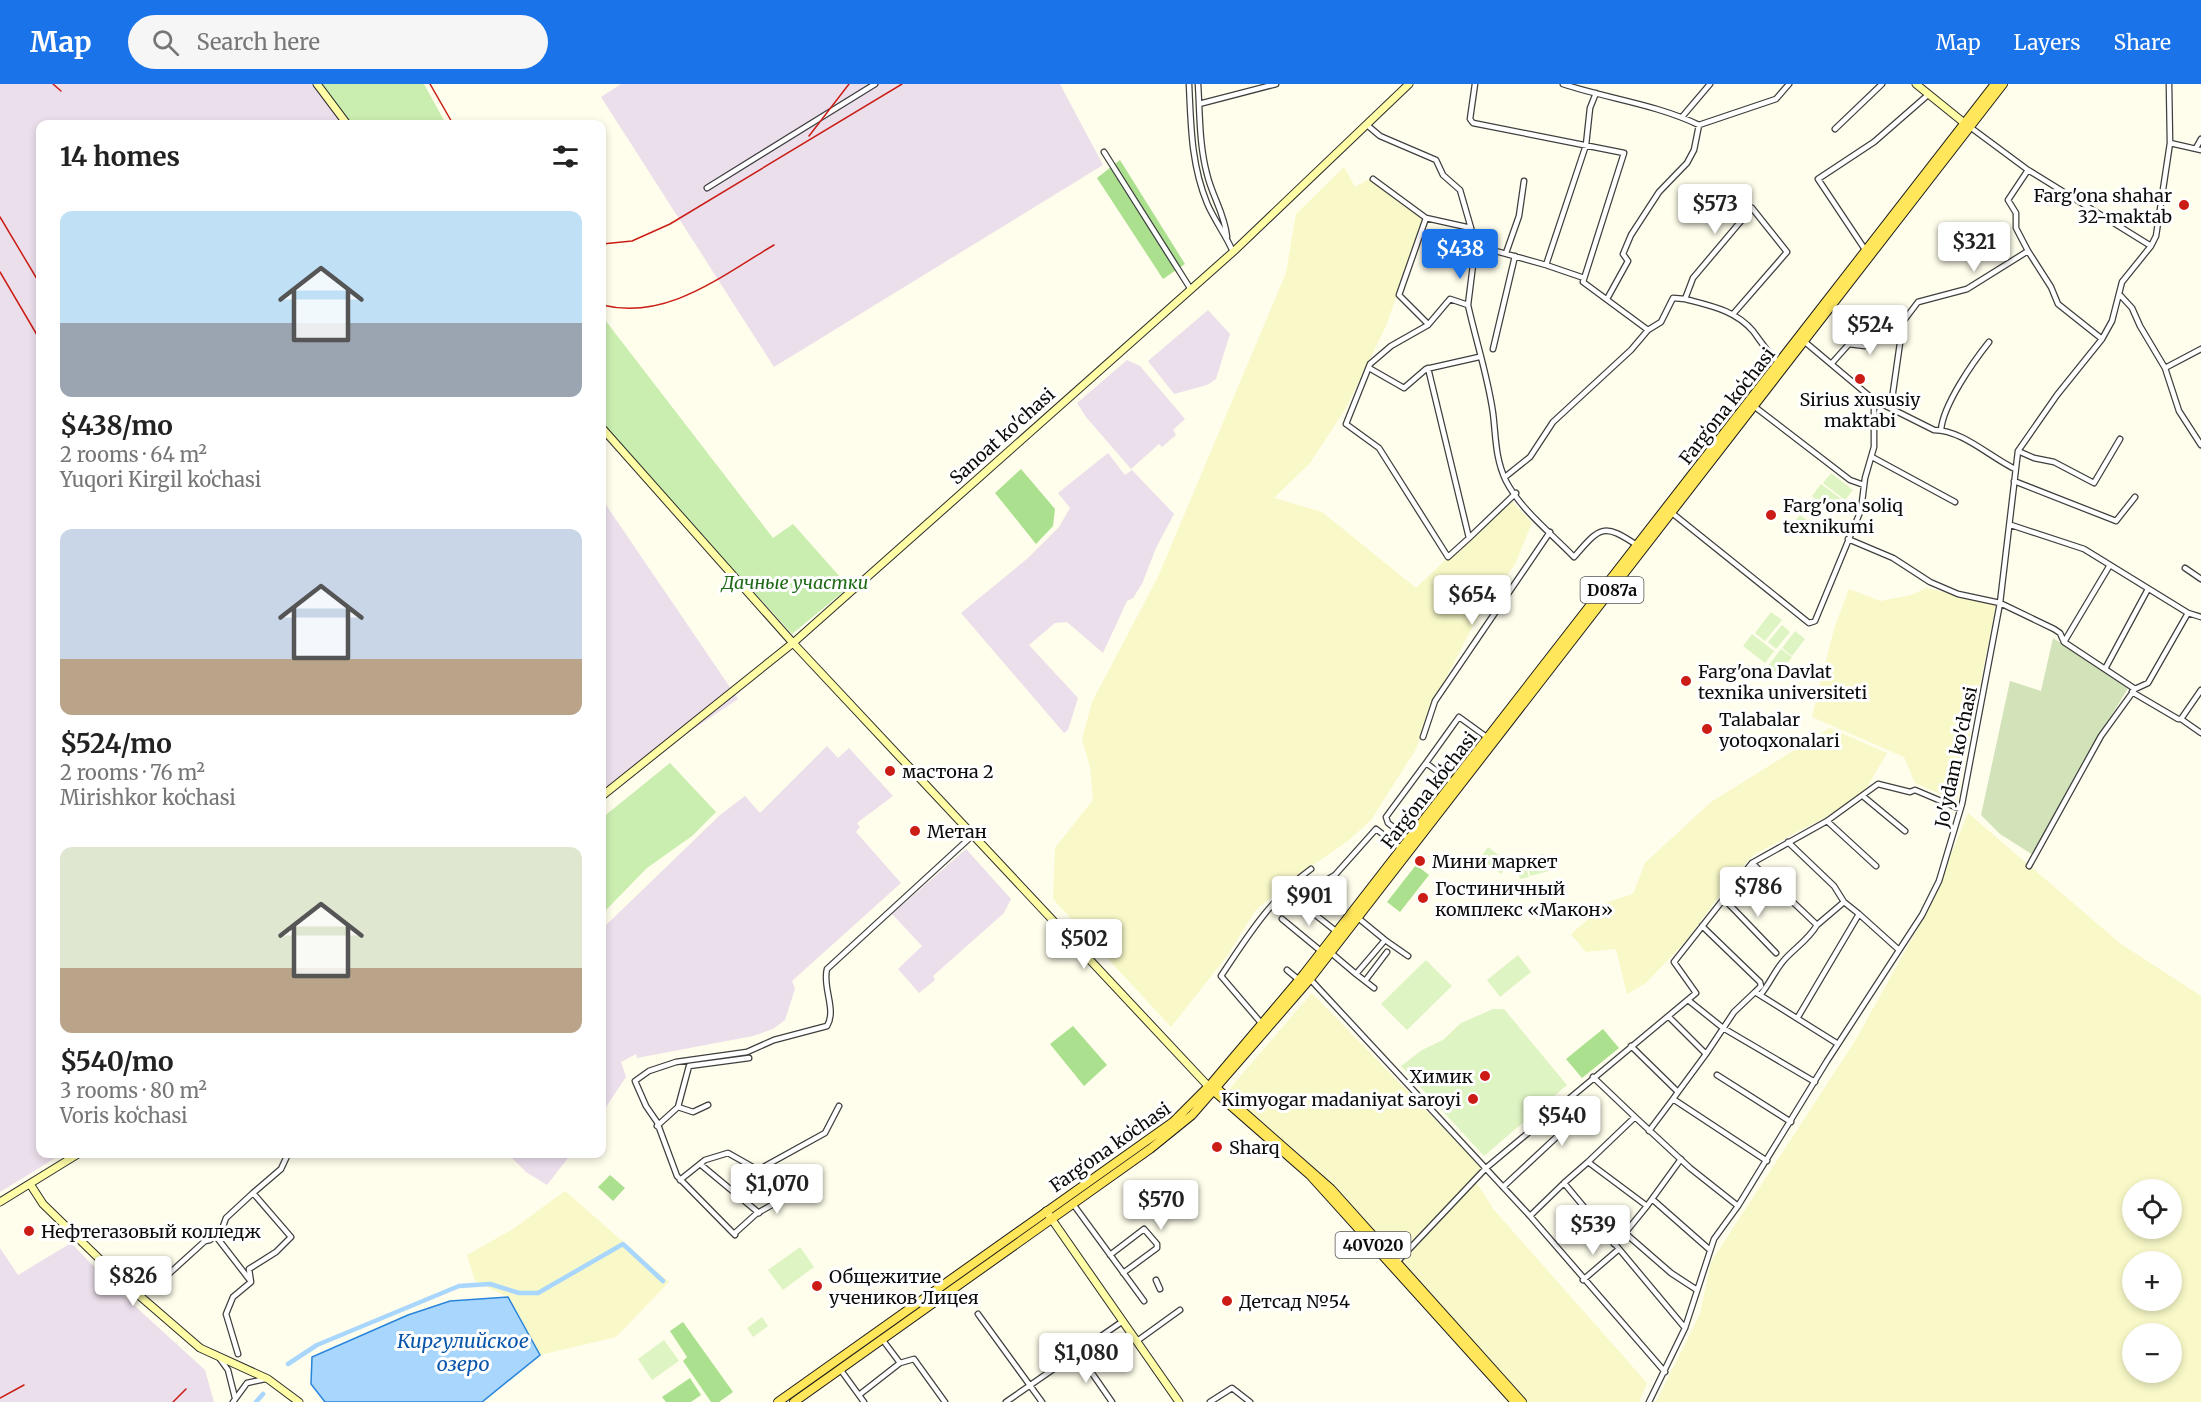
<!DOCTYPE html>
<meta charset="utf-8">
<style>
:root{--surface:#fff;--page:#f6f6f6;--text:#222;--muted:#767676;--accent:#1a73e8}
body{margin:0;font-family:Merriweather,serif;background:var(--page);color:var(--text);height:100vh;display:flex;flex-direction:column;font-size:22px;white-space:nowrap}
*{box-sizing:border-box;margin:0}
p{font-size:20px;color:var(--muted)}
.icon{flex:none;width:33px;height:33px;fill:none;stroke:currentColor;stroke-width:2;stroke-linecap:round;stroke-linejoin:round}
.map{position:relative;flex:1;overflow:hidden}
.panel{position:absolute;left:36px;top:36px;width:570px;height:1038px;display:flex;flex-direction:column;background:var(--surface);border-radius:12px;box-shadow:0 3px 9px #0003}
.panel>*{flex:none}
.tools{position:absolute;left:2122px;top:1095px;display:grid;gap:12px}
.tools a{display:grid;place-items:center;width:60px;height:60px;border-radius:50%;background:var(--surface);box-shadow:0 3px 9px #0003;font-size:30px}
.price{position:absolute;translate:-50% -51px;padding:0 14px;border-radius:6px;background:#fff;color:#222;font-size:20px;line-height:39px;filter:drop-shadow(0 2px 3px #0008)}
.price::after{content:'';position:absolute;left:50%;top:36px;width:18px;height:14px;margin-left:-9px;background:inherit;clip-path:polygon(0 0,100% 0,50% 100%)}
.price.selected{background:var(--accent);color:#fff}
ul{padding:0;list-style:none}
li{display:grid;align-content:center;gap:12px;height:318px;padding:0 24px}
li span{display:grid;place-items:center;height:186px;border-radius:12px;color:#555}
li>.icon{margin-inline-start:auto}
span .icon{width:108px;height:108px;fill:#fffc;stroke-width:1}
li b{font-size:26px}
h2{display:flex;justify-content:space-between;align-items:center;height:72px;padding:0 24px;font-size:26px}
header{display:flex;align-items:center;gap:36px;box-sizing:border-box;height:84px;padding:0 30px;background:var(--accent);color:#fff}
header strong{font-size:28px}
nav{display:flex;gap:33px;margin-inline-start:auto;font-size:21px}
.search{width:420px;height:54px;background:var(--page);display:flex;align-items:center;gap:15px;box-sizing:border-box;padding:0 21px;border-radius:33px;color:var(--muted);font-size:22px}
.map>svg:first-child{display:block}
.industrial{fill:#ecdfec}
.farmland{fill:#f8f8c8;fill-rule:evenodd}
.green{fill:#caeeb0}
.forest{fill:#abe08e}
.cemetery{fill:#d2e3ba}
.pitch{fill:#dff4c3}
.water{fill:#a9d6fd;stroke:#2884dc;stroke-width:1.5}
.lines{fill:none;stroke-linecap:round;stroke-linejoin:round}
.canal{stroke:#a9d6fd;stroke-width:4.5}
.street-casing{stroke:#3f3f3f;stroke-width:7}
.secondary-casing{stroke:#2e2e2e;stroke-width:9}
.primary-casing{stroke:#1d1d1d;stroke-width:10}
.street{stroke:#fff;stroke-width:4.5}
.secondary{stroke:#fffda6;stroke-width:7}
.primary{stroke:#ffe65b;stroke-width:8}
.rail{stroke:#cb1d15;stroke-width:1.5}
.poi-dot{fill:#cb1d15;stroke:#fff;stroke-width:2}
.labels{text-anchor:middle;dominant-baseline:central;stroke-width:6;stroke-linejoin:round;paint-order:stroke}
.shield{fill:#fff;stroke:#555;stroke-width:1.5}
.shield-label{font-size:16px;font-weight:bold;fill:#0c0c0c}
.poi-label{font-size:18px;fill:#0c0c0c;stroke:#fff;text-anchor:start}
.street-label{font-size:18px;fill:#0c0c0c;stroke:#fff}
.park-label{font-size:18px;font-style:italic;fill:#1f6a16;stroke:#fff}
.water-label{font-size:20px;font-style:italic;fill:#0855ab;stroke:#fff}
</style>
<header>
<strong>Map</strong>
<div class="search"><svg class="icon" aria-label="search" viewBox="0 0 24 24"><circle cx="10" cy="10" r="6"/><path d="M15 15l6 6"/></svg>Search here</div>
<nav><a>Map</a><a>Layers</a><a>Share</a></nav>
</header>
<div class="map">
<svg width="2201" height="1318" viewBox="0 0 2201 1318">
<rect width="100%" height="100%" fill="#fffdeb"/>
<path class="industrial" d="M 0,0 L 320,0 L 347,40 L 40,40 L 40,1070 L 62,1070 L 0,1108 Z
M 621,0 L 1060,0 L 1103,81 L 774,283 L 601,13 Z
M 1208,226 L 1230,250 L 1216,295 L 1207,301 L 1174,310 L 1148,277 Z
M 1127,276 L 1140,282 L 1185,335 L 1173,346 L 1176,351 L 1162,363 L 1159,360 L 1131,385 L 1086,333 L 1077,319 Z
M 1108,369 L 1125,391 L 1132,386 L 1174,430 L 1156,464 L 1142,500 L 1133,514 L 1127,517 L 1103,569 L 1067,538 L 1055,539 L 1029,561 L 1078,614 L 1068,646 L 1064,649 L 961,529 L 1028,474 L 1059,443 L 1070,424 L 1058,409 Z
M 602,415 L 738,615 L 602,707 Z
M 827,662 L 838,674 L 849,664 L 893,712 L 857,739 L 860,743 L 856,748 L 901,799 L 792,897 L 795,905 L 785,936 L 773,945 L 753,952 L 637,974 L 636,970 L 621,978 L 626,993 L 602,1029 L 602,845 L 720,731 L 745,712 L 760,729 Z
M 966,765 L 1011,815 L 1004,829 L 933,892 L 935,896 L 919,909 L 898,885 L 922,862 L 892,830 Z
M 508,1070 L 571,1070 L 547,1101 L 526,1088 Z
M 71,1159 L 112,1201 L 205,1286 L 214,1318 L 0,1318 L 0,1164 L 18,1191 Z"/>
<path class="farmland" d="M 1344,83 L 1355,103 L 1371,94 L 1424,134 L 1386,242 L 1346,324 L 1310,379 L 1274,414 L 1322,428 L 1416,504 L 1510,415 L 1532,439 L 1515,480 L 1473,542 L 1434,617 L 1416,665 L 1371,736 L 1348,757 L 1295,793 L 1255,827 L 1227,872 L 1171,943 L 1053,815 L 1055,764 L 1093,716 L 1090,683 L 1082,655 L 1092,618 L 1158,493 L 1286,189 L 1296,130 Z
M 1926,504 L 1996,520 L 1957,717 L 1915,699 L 1904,673 L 1812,633 L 1834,545 L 1849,505 L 1880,517 L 1911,511 Z
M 1830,644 L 1887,669 L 1860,715 L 1755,770 L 1737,788 L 1686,857 L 1646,899 L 1627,910 L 1616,865 L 1586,868 L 1571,850 L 1608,818 L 1633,810 L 1645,779 L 1711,718 Z
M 1968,729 L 2121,860 L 2201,912 L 2201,1318 L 1656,1318 L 1700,1230 L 1711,1178 L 1855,957 L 1929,824 ZM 2133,1106 L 2172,1106 L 2172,1144 L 2133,1144 ZM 2133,1178 L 2172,1178 L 2172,1216 L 2133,1216 ZM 2133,1250 L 2172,1250 L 2172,1288 L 2133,1288 Z
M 1312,909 L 1483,1085 L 1475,1096 L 1494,1126 L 1647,1299 L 1639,1318 L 1526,1318 L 1345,1113 L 1295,1066 L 1225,1010 Z
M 565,1107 L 669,1198 L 616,1253 L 540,1271 L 508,1213 L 475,1197 L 467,1171 L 513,1145 Z"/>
<path class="green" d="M 320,0 L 424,0 L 446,40 L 352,40 Z
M 602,232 L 773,454 L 793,440 L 849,503 L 792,550 L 602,340 Z
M 670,679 L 716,728 L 692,752 L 647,784 L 602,830 L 602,734 Z"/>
<path class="forest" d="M 1120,76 L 1185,180 L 1163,195 L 1097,94 Z
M 1021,385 L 1055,425 L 1053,442 L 1036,460 L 995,409 Z
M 1416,781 L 1429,791 L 1400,828 L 1387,818 Z
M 1073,942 L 1107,981 L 1084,1002 L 1050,960 Z
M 1603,945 L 1619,964 L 1582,994 L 1566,975 Z
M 610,1091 L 625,1104 L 613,1117 L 598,1103 Z
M 683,1238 L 733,1308 L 719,1318 L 711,1318 L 683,1277 L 687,1273 L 670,1247 Z
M 690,1294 L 701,1311 L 691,1318 L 666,1318 L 662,1313 Z"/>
<path class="cemetery" d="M 2053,554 L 2128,604 L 2073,696 L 2033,771 L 2000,750 L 1981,731 L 2010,597 L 2041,607 Z"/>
<path class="pitch" d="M 1831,389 L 1853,406 L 1845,416 L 1823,399 Z
M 1821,400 L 1844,417 L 1835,429 L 1812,412 Z
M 1800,431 L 1808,437 L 1797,451 L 1789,445 Z
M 1771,528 L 1782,536 L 1765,557 L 1755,549 Z
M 1782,541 L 1790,548 L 1776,565 L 1768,558 Z
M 1795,547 L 1805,555 L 1792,572 L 1782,564 Z
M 1752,550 L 1774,567 L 1765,579 L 1743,562 Z
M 1781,565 L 1792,573 L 1779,590 L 1768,582 Z
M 1488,763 L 1509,779 L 1501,790 L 1480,774 Z
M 1544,770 L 1549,787 L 1530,792 L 1526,775 Z
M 1524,776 L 1529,793 L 1520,795 L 1515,778 Z
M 1518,871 L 1531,888 L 1500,913 L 1487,896 Z
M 1426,876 L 1452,902 L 1407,946 L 1381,920 Z
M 1493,925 L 1504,925 L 1567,1001 L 1484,1072 L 1401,982 L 1422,966 L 1443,956 L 1461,939 Z
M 800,1163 L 814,1183 L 783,1206 L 768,1186 Z
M 762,1233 L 768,1242 L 753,1253 L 747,1244 Z
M 664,1256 L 679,1277 L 652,1296 L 638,1275 Z"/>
<path class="water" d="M 508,1213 L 540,1271 L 482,1318 L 325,1318 L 311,1300 L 312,1273 L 408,1231 L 450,1217 Z"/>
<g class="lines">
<path class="canal" d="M 288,1280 L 317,1261 L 459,1202 L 490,1200 L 519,1209 L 538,1209 L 623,1160 L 663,1197
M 256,1318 L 263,1310"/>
<defs>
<path id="street" d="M 1189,0 C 1191,41 1191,80 1207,119 C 1214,136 1226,151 1233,168
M 1198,0 C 1200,30 1199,60 1207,90 C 1212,112 1225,130 1227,153
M 1475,0 L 1470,35 L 1473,39 L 1624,69 L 1583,198 L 1648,246 L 1661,238 L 1673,214 L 1685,215
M 1563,0 C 1609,15 1655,20 1699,41 L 1776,15 L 1789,0
M 1199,20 L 1276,0
M 1682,33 L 1710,0
M 1367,41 L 1380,52 L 1436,76 L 1443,91 L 1460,106 L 1471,144 L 1475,165 L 1468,221 L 1450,215 L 1428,241 L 1391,262 L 1370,280 L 1346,340 L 1379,364 L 1448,473 L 1469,454 L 1428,284
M 1970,43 L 2028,86 L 2151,162
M 1835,45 L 1882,0
M 2170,59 L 2201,66
M 2196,64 L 2201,55
M 1104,68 L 1190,204
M 1373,95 L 1426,134 L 1471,144
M 707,104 L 875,0
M 1426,134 L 1399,211 L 1428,240
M 1474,161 L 1546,181
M 1866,167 L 1818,95 L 1874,58 L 1929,10
M 2028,167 L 2016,144 L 2016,129 L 2008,116 L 2028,86
M 1506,169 L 1519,132 L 1524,97
M 1584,194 L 1546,181 L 1586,61 L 1590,24 L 1596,9
M 2121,212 L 2132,224 L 2140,242 L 2165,284 L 2179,327 L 2201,361
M 1607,215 L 1628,177 L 1623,170 L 1631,151 L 1659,108 L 1687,79 L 1694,66 L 1699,41
M 1468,221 C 1476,257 1488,293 1493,329 C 1496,353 1495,374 1506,397 C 1521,426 1552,450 1574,473 C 1600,443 1603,438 1638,462
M 1734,229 L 1787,168 L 1752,124 L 1693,194 L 1685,215 C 1711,222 1735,226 1753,247 C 1762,259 1769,271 1781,280
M 1805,258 L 1874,316 L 1934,346 C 1962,346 1990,373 2015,385
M 1493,265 L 1515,172
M 1832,279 L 1849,260 L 1865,262 L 1888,246 L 1899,243
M 1369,284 L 1404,304 L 1426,285 L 1479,273
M 2165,284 L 2201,265
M 1891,322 L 1901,252 L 1899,243 L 1918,218 L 1967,205 L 2028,167 L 2051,203 L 2058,220 L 2102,255
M 1755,323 L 1850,396 L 1864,401
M 1941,346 C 1943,321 1973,278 1989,258
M 2018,367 L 2034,374 L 2054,378 L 2094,399 L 2120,355
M 1872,373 L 1955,418
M 1505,393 L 1530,373 L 1553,338 L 1631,266 L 1648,246
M 2014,397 L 2116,437 L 2135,413
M 1672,429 L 1809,539 L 1815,537 L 1861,426 L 1865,394 L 1874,363 L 1874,316
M 2011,441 L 2084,465 L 2188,529
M 1469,454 L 1516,409
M 1848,455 L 1893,474 L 1930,498 L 1958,510 L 2000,519 L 2054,545 L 2060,549 L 2064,558 L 2135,605 L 2101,652 L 2029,782
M 2185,484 L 2201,495
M 2064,558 L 2110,481
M 2106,583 L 2148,505
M 2135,605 L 2148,599 L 2188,529 L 2201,533
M 2132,608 L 2178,635 L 2181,635 L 2201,649
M 2181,635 L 2201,606
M 1423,653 L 1435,617 L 1550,448
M 1453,699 L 1426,679 L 1459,633 L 1488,654
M 1864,713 L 1905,747
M 1827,737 L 1876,782
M 1409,755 L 1388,739 L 1386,733 L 1426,679
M 1788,758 L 1834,802 L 1844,818 L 1817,841
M 1752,779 L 1817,841 C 1808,856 1796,863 1785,875 C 1775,886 1770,899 1761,910
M 1724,815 L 1776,869
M 1859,830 L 1899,866
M 1282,835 L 1322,868
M 1702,842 L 1760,898 L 1761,902 L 1755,908
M 1337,848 L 1303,821 L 1315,803 L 1335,791 L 1376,745 L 1402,765
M 1385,856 L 1408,872
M 1330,868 L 1356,890 L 1385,856 L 1357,833
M 1287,886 L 1299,896
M 1356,890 L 1374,904
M 1310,895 L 1530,1132 L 1665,1288
M 1365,897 L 1387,868
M 1688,916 L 1723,944 L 1815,998
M 1669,933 L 1706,970 L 1678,1008
M 1798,933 L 1859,830 L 1844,818
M 1262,940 L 1221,892 C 1247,853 1272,813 1311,785
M 1631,962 L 1678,1008 L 1673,1015 L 1767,1077
M 1706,970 L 1734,928 L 1755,908 L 1838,960
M 1717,991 L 1791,1038
M 1593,993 L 1635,1033 L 1588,1078 L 1647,1122 L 1652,1115 L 1710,1166
M 678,1023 L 693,1028 L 708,1021
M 1635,1033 L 1690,1084 L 1738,1122
M 657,1042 L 678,1023 L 689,982 L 749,974
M 1649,1047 L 1673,1015
M 700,1080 L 759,1129
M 680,1096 L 705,1076 L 728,1069 L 758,1086 L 825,1049 L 839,1022
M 1564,1099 L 1588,1078
M 1503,1103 L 1578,1033 L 1566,1016
M 1652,1115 L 1681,1075
M 1073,1120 L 1144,1217
M 1530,1132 L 1564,1099 L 1685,1244
M 735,1149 L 756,1130 L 810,1099
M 1625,1149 L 1647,1122
M 215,1151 L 249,1195
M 735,1151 L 677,1092 L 657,1038 L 646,1022 L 635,997 L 649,987 L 676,978 L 747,968 L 774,956 L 827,942 C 837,926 822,903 827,885 L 973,751
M 1614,1160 L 1625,1149 L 1671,1189 L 1697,1206
M 1110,1171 L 1144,1145 L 1157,1160 L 1157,1164 L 1123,1189
M 1397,1178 L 1486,1084 L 1696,909 L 1674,878 L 1752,779 L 1827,737 L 1878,700 L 1910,708 L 1915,706 L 1960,725
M 1156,1196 L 1160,1205
M 1583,1196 L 1619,1165
M 150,1207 L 205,1157 L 210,1156 L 222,1145 L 226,1134 L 253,1109
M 978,1230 L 1042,1318
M 1137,1257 L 1180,1226
M 1078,1269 L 1112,1318
M 238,1270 L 226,1230 L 233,1213 L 251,1198 L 249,1185 L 276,1168 L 291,1153 L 253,1109 L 281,1085 L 288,1070
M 220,1275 L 228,1286 L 235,1314
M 900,1279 L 914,1275 L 945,1318
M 840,1285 L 864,1318
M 859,1311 L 900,1279 L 882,1255
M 233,1318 L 247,1299 L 265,1295
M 1006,1318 L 1123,1237
M 1210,1318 L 1232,1304 L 1250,1318
M 1649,1318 L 1685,1244 L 1714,1155 L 1738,1122 L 1827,977 L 1922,831 L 1939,797 L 1962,720 L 2000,519 L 2018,367 L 2057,311 L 2102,255 L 2112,237 L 2122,198 L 2151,162 L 2156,152 L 2170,59 L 2169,0"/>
<path id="secondary" d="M 317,0 L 347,40
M 1916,0 L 1968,42
M 602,344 L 793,559 L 1209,1003
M 602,712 L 793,559 L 1233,168 L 1409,0
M 30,1100 L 43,1120 L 119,1194 L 200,1264 L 268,1295 L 299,1318
M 0,1118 L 78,1070
M 1046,1127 L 1179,1318"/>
<path id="primary" d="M 1214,1002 L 1331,1105 L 1522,1318
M 1214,1007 L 1310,1091 L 1515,1318
M 778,1318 L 1173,1038 L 1211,1000 L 1304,890 L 1995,0
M 794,1318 L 1150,1065 L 1192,1031 L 1310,895 L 2003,0"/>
</defs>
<use href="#street" class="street-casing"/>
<use href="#secondary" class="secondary-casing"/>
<use href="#primary" class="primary-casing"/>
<use href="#street" class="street"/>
<use href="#secondary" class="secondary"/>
<use href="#primary" class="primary"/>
<path class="rail" d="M 53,0 L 61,7
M 430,0 L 453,40
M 809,52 L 849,0
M 0,133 L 40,200
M 602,160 L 632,157 L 670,140 L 902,0
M 0,188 L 40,256
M 602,221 C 667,237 721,192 774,161
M 0,1314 L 24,1301
M 173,1318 L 186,1305"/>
</g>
<g class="poi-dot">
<circle cx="2184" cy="121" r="6"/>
<circle cx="1860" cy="295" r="6"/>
<circle cx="1771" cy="431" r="6"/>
<circle cx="1686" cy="597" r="6"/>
<circle cx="1707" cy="645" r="6"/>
<circle cx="890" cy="687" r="6"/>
<circle cx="915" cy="747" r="6"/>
<circle cx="1420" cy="777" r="6"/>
<circle cx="1423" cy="814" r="6"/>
<circle cx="1485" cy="992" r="6"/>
<circle cx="1473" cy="1015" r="6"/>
<circle cx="1217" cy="1063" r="6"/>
<circle cx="29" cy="1147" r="6"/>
<circle cx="817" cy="1202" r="6"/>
<circle cx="1227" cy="1217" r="6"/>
</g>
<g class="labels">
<g class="shield">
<rect x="1580.5" y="493" width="63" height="26" rx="4.5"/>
<rect x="1335.5" y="1148" width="75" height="26" rx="4.5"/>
</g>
<g class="shield-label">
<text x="1612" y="506">D087a</text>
<text x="1373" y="1161">40V020</text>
</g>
<g class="poi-label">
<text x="2172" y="111" text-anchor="end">Farg'ona shahar<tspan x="2172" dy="21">32-maktab</tspan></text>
<text x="1860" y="315" text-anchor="middle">Sirius xususiy<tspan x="1860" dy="21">maktabi</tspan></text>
<text x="1783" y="421">Farg'ona soliq<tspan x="1783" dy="21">texnikumi</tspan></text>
<text x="1698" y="587">Farg'ona Davlat<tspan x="1698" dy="21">texnika universiteti</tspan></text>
<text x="1719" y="635">Talabalar<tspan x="1719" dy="21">yotoqxonalari</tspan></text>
<text x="902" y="687">мастона 2</text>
<text x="927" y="747">Метан</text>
<text x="1432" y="777">Мини маркет</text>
<text x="1435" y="804">Гостиничный<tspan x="1435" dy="21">комплекс «Макон»</tspan></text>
<text x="1473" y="992" text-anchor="end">Химик</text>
<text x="1461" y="1015" text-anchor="end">Kimyogar madaniyat saroyi</text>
<text x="1229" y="1063">Sharq</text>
<text x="41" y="1147">Нефтегазовый колледж</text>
<text x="829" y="1192">Общежитие<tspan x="829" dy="21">учеников Лицея</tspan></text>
<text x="1239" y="1217">Детсад №54</text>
</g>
<g class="street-label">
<text transform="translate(1727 322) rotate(-52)">Fargʻona koʻchasi</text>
<text transform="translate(1002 352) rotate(-42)">Sanoat ko'chasi</text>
<text transform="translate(1956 673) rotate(-78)">Jo'ydam ko'chasi</text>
<text transform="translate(1429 706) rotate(-52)">Fargʻona koʻchasi</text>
<text transform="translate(1110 1063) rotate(-35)">Fargʻona koʻchasi</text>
</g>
<g class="park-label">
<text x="795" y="498">Дачные участки</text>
</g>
<g class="water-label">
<text x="463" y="1256">Киргулийское<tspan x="463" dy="23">озеро</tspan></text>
</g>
</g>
</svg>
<div class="tools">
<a><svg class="icon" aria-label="locate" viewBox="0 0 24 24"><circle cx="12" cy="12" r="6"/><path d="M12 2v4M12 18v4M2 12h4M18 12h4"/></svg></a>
<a>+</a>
<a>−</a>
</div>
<b class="price" style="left:1715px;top:151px">$573</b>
<b class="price" style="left:1974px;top:189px">$321</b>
<b class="price selected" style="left:1460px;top:196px">$438</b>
<b class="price" style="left:1870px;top:272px">$524</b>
<b class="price" style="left:1472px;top:542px">$654</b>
<b class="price" style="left:1758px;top:834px">$786</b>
<b class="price" style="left:1309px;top:843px">$901</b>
<b class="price" style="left:1084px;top:886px">$502</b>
<b class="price" style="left:1562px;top:1063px">$540</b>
<b class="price" style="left:777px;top:1131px">$1,070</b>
<b class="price" style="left:1161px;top:1147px">$570</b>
<b class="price" style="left:1593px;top:1172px">$539</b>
<b class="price" style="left:133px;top:1223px">$826</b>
<b class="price" style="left:1086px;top:1300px">$1,080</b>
<section class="panel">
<h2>14 homes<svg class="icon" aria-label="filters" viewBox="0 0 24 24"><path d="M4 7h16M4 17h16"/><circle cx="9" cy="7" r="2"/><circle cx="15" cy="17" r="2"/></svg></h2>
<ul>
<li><span style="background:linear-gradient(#bfe0f5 60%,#9aa5b1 0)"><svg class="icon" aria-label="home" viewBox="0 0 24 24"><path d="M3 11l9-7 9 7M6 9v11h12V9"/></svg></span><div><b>$438/mo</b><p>2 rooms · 64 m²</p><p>Yuqori Kirgil koʻchasi</p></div></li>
<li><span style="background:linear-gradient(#c9d6e8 70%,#b9a48a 0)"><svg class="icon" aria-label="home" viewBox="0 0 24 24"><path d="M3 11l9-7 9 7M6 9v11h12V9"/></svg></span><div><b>$524/mo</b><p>2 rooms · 76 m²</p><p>Mirishkor koʻchasi</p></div></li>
<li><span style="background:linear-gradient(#dfe7d0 65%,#b9a48a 0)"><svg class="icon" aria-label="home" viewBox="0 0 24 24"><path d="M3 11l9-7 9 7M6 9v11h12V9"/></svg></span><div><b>$540/mo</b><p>3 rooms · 80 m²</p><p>Voris koʻchasi</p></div></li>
</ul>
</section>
</div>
